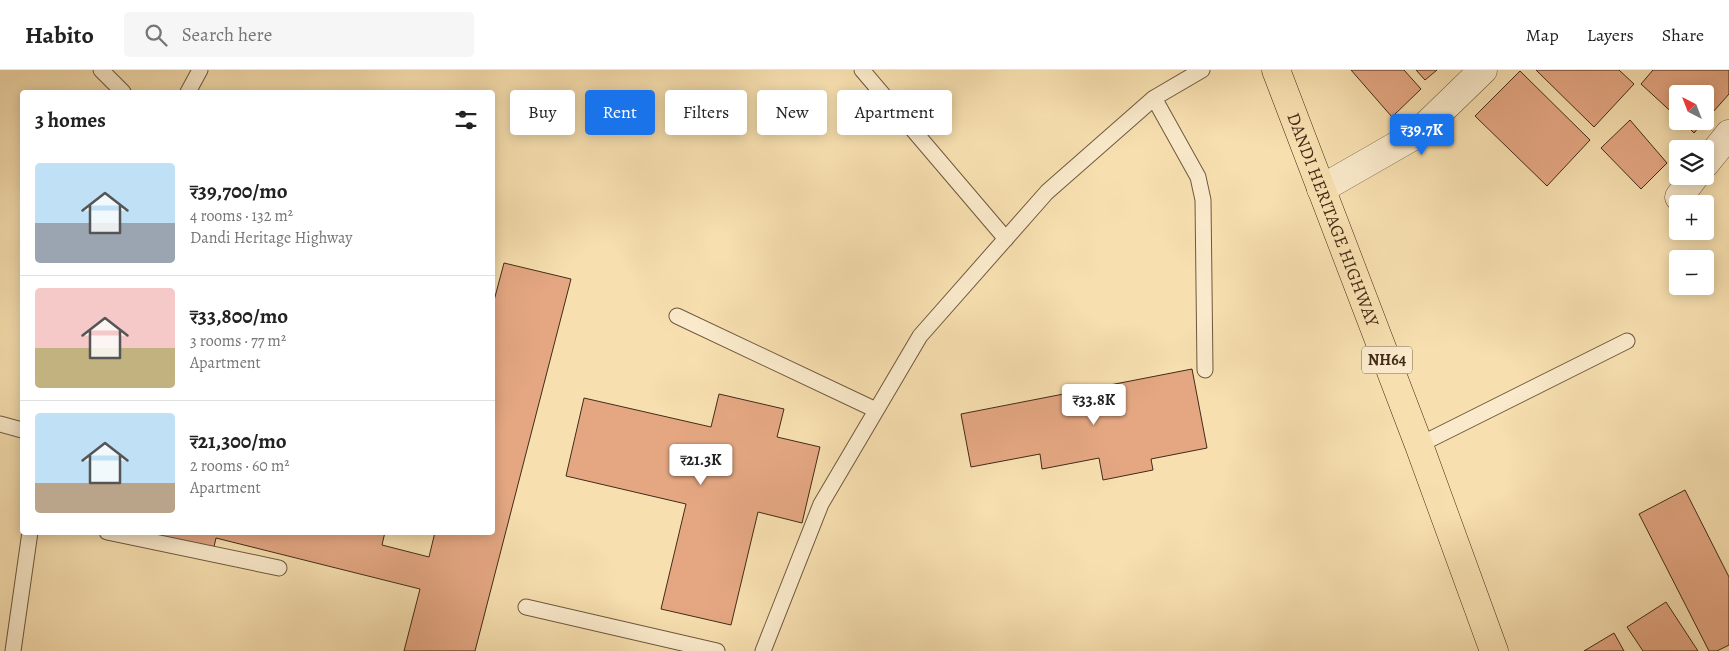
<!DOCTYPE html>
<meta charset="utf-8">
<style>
:root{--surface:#fff;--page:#f6f6f6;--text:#222;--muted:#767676;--line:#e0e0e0;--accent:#1a73e8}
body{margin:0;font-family:Alegreya,serif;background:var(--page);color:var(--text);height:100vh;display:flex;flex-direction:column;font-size:19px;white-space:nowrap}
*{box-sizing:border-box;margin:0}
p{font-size:16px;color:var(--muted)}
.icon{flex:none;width:28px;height:28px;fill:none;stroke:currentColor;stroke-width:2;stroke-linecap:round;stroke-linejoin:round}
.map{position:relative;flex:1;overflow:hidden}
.sheet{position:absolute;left:20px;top:20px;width:475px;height:445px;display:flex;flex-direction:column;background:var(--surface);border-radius:5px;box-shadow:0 2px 12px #0003}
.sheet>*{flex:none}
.banner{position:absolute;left:510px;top:20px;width:475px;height:45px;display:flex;gap:10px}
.needle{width:32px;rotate:318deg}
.controls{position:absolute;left:1669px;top:15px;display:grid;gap:10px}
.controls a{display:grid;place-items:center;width:45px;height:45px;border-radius:5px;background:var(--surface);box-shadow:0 2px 12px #0003;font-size:25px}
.price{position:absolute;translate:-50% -42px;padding:0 11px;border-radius:5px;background:#fff;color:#222;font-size:16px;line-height:32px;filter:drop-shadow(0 1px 2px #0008)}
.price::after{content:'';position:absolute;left:50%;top:30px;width:15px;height:11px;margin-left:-8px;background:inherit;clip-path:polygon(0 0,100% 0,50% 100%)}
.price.selected{background:var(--accent);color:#fff}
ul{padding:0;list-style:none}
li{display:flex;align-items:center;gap:15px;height:125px;padding:0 15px}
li+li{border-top:1px solid var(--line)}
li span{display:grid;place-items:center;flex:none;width:140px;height:100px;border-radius:5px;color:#555}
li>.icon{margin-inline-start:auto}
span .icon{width:60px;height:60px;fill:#fffc;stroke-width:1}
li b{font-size:21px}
h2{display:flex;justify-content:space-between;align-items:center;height:60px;padding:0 15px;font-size:21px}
.pill{padding:0 18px;border-radius:5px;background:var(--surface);box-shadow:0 2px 12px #0003;font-size:18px;line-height:45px}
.pill.selected{background:var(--accent);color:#fff}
header{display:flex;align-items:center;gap:30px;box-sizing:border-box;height:70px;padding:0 25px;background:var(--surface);border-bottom:1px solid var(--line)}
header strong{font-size:24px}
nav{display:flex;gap:28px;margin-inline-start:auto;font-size:18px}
.search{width:350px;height:45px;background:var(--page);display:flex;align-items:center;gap:12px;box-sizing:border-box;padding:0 18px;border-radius:5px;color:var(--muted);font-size:19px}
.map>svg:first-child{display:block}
.building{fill:#e4a782;stroke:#422b19}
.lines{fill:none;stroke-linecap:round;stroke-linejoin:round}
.service-casing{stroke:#6f583e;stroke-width:17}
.minor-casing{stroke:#6f583e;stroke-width:29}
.trunk-casing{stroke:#422b19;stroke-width:29}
.service{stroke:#faeacb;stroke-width:15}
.minor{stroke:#faeacb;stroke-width:28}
.trunk{stroke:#f7dfaf;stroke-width:28}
.labels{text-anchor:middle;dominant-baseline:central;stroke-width:4.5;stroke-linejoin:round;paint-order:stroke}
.shield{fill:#faeacb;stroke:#79644e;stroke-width:1}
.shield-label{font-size:16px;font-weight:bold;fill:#422b19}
.street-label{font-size:18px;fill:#422b19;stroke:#faeacb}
</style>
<header>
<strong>Habito</strong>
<div class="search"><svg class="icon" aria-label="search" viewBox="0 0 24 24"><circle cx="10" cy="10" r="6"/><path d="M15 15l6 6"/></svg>Search here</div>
<nav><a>Map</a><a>Layers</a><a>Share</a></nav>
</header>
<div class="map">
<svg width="1729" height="581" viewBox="0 0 1729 581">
<rect width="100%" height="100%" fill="#f7dfaf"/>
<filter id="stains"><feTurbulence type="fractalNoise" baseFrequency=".004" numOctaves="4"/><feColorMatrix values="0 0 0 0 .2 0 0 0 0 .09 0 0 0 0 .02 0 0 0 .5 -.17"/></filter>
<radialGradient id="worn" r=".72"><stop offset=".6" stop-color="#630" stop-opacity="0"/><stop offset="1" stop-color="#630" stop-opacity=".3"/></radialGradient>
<path class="building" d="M 1351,0 L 1404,0 L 1421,19 L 1392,47 Z
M 1416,0 L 1437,0 L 1425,10 Z
M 1536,0 L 1619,0 L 1634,14 L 1594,57 Z
M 1653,0 L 1729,0 L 1729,24 L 1705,51 L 1705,24 L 1678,24 L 1678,48 L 1641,14 Z
M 1520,1 L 1590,70 L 1547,116 L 1475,46 Z
M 1630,50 L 1667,93 L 1641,119 L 1601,78 Z
M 1682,51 L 1704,51 L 1694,63 Z
M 504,193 L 571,209 L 475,581 L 404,581 L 420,519 L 216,468 L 213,481 L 140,462 L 385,462 L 382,475 L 429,487 L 435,462 L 492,462 L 492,238 Z
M 1192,299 L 1207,378 L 1151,389 L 1153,400 L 1103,410 L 1099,388 L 1042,399 L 1040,384 L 971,397 L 961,344 Z
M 719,324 L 784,339 L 777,367 L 820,377 L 802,453 L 758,442 L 731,555 L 661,539 L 686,434 L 566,406 L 584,328 L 711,357 Z
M 1685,420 L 1729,507 L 1729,575 L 1717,581 L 1709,581 L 1639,444 Z
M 1666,532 L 1698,581 L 1643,581 L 1627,557 Z
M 1614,563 L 1624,581 L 1584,581 Z"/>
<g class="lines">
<defs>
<path id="service" d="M 101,0 L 123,22
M 862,0 L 1006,169
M 188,22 L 200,0
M 1154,28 L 1198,107 L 1203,130 L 1205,300
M 677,246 L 876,340
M 0,354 L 22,360
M 1419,375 L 1627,271
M 107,462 L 279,498
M 526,537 L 717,581
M 13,581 L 30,462
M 763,581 L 821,434 L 920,266 L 1047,122 L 1154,28 L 1202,0"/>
<path id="minor" d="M 1705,94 L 1729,64
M 1321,119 L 1417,64 L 1483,0
M 1679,127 L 1695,106"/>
<g id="trunk">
<path id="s1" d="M 1276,0 L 1419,375 L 1494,581"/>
</g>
</defs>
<use href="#service" class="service-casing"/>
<use href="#minor" class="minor-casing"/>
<use href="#trunk" class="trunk-casing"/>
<use href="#service" class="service"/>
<use href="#minor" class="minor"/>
<use href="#trunk" class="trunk"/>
</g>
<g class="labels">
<rect class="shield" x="1362" y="276.5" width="50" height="27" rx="4"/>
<g class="shield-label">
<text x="1387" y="290">NH64</text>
</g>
<g class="street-label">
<text stroke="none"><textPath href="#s1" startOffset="160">DANDI HERITAGE HIGHWAY</textPath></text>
</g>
</g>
<rect width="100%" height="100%" filter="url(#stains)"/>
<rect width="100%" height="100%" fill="url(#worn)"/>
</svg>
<div class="controls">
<a><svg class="needle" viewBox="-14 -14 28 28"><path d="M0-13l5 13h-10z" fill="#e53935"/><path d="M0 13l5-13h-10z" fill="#767676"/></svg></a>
<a><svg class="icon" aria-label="layers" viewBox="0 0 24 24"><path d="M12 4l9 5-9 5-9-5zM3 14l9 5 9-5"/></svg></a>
<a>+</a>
<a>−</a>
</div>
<b class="price selected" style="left:1422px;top:86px">₹39.7K</b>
<b class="price" style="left:1094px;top:356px">₹33.8K</b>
<b class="price" style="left:701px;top:416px">₹21.3K</b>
<div class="banner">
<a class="pill">Buy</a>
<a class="pill selected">Rent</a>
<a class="pill">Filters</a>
<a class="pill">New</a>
<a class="pill">Apartment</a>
</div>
<section class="sheet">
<h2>3 homes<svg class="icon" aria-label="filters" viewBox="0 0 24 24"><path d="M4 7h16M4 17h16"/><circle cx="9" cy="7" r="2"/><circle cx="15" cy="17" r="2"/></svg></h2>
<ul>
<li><span style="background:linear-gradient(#bfe0f5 60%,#9aa5b1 0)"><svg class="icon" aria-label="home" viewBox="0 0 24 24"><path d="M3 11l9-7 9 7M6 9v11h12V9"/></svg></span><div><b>₹39,700/mo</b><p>4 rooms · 132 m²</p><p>Dandi Heritage Highway</p></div></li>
<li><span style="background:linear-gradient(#f6c9c9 60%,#c2b280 0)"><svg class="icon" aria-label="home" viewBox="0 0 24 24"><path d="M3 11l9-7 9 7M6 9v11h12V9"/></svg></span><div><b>₹33,800/mo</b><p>3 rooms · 77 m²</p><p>Apartment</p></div></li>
<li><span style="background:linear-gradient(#bfe0f5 70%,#b9a48a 0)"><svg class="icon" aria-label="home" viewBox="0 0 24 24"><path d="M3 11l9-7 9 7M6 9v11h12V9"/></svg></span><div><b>₹21,300/mo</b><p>2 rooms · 60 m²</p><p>Apartment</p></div></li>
</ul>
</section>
</div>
